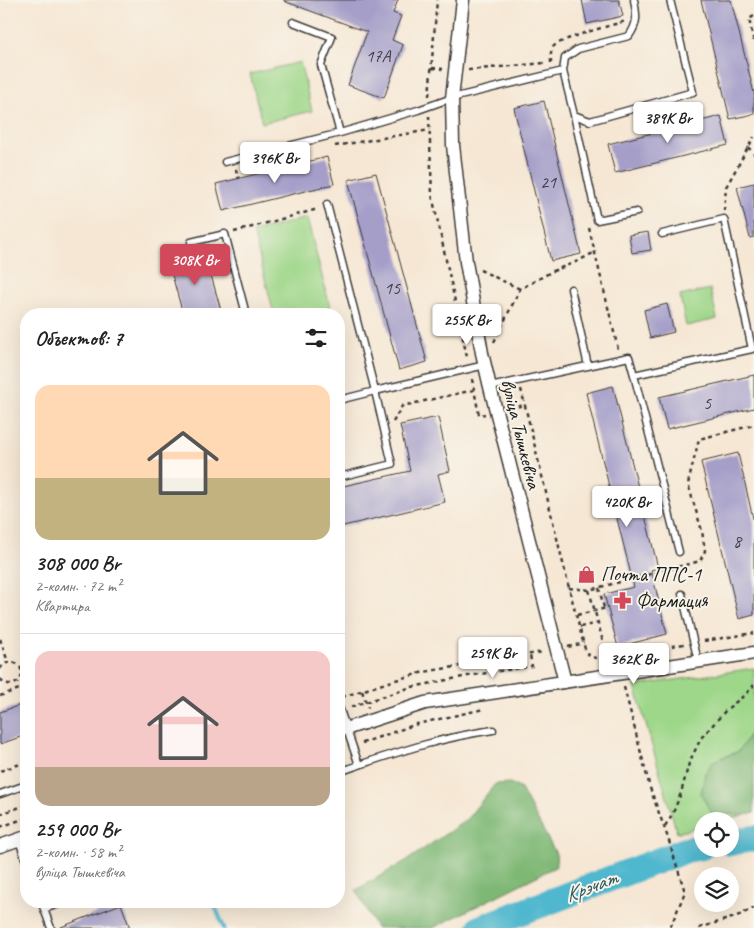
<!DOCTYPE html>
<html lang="ru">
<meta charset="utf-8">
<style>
:root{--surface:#fff;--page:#f2f2f2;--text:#222;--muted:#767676;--line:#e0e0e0;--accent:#d1495b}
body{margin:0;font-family:Caveat,sans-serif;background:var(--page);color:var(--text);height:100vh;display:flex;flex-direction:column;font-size:19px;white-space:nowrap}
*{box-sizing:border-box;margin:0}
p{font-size:16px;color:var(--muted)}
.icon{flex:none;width:28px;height:28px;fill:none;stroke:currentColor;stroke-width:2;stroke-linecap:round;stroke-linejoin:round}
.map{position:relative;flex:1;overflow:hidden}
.details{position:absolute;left:20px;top:308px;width:325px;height:600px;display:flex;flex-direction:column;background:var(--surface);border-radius:20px;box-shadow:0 5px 20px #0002}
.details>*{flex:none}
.controls{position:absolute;left:694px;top:812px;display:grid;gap:10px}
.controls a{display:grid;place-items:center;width:45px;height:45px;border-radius:50%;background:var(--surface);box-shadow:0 5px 20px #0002;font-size:25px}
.price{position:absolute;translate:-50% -42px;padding:0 11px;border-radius:5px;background:#fff;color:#222;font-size:16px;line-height:32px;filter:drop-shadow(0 1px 2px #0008)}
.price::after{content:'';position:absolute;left:50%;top:30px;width:15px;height:11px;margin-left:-8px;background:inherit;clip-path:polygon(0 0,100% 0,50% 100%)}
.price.active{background:var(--accent);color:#fff}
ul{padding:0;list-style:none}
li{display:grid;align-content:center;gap:10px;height:265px;padding:0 15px}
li+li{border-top:1px solid var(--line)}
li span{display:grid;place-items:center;height:155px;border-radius:15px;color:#555}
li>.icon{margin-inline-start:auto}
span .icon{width:90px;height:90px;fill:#fffc;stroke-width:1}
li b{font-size:21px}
h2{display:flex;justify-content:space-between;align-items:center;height:60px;padding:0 15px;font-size:21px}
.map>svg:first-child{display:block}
.green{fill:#9ed789;stroke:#5d7a52}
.forest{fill:#7eb875;stroke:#4d6a48}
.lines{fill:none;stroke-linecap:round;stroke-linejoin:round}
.stream{stroke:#4fb7ce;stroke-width:4.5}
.river{stroke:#4fb7ce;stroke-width:26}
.building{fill:#a49ec9}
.service-casing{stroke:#3d3a38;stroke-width:9}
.minor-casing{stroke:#3d3a38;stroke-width:15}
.path{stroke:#3d3a38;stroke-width:2.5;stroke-dasharray:4 4;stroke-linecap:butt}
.service{stroke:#fff;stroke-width:6}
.minor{stroke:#fff;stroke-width:12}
.labels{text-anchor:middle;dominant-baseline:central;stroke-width:4;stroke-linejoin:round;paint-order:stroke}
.number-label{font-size:18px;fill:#3e3c47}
.street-label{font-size:20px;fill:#1c1c1c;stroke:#f7f3e8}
.poi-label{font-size:20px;fill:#1c1c1c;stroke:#f7f3e8;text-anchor:start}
.water-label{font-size:21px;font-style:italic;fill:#305a63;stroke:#f7f3e8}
</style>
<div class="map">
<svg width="754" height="928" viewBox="0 0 754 928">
<rect width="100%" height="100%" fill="#f7f3e8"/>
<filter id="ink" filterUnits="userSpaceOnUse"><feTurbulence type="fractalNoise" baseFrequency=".02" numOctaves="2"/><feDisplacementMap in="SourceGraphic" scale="10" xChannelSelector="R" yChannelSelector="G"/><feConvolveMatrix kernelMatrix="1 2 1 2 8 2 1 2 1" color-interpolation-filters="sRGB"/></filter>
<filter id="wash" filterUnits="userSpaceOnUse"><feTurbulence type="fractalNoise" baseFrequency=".0096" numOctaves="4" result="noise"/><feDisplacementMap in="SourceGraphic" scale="20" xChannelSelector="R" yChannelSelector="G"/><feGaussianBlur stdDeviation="1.12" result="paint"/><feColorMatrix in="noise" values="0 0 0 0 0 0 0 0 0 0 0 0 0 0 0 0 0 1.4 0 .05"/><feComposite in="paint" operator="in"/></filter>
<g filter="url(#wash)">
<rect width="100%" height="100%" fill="#f6e7d4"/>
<path class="green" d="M 300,62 L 312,111 L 262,123 L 250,74 Z
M 307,218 L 330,307 L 303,314 L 274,314 L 253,232 Z
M 710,289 L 717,319 L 686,326 L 680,296 Z
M 754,668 L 754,728 L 739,751 L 713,761 L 712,813 L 745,815 L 720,821 L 702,821 L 702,826 L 677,833 L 635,686 Z"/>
<path class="forest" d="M 754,728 L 754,813 L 745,815 L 711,813 L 701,794 L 705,773 L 713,761 L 739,751 Z
M 510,783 L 521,789 L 556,854 L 557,866 L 433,928 L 376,928 L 356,890 L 409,859 L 466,820 L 495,784 Z"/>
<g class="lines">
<path class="stream" d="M 213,901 L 224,928"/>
<path class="river" d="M 730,843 L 754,838
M 480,928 L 686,850 L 702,847"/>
</g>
<g id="blocks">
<path class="building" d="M 284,0 L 398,0 L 393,13 L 401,16 L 392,40 L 403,45 L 384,98 L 348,85 L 367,32 L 284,1 Z
M 582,0 L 619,0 L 623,16 L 587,24 Z
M 701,0 L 731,0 L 754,93 L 754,114 L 730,119 Z
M 544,101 L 581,254 L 551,261 L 514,108 Z
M 721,116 L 728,145 L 615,173 L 608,144 Z
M 327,157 L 334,184 L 223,211 L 216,184 Z
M 376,173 L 427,362 L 399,370 L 348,180 Z
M 754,183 L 754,237 L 750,238 L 737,187 Z
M 648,232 L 651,250 L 632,253 L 629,235 Z
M 205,254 L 222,314 L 183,314 L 169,264 Z
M 667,304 L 674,332 L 650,338 L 644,310 Z
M 754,375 L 754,408 L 667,429 L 659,397 Z
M 613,386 L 658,568 L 651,570 L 667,634 L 618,647 L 604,594 L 634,587 L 586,393 Z
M 438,417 L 450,471 L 438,474 L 445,502 L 339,527 L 339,487 L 410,471 L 400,425 Z
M 738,453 L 754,523 L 754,615 L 739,619 L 701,462 Z
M 26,703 L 26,735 L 0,744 L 0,712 Z
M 121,904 L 130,928 L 61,928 L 61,927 Z"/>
</g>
</g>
<g filter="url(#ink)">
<use href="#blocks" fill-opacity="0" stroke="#3d3a38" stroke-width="1"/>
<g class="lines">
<defs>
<path id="service" d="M 293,22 L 332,37 L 321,65 L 340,133
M 563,71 L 574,115 L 590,121 L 693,92 L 670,0
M 574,115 L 597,220 L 637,212
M 225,162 L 340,133 L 418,110 L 452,98 L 563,71 L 565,58 L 578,49 L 629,36 C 638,23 637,16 634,0
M 327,204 L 375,391 L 485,365
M 191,242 L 225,234 L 246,314
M 571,289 L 588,366
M 634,375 L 679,552
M 490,387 L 629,357 L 634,375 L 752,349 L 724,219 L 662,234
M 339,400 L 375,391 L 392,464 L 339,477
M 682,594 L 698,661
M 339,707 L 359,765 L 339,772
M 359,765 C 404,750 445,737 493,730
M 0,794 L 26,785
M 19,840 L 26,861
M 41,901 L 51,928
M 44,909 L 68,901"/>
<path id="minor" d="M 463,0 L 452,98 L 453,145 L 466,262 L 482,353 L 490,387 L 565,682
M 339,731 L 425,703 L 754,653
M 0,846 L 26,837"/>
</defs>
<use href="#service" class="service-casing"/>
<use href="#minor" class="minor-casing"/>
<path class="path" d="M 754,16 L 749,19 L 754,43
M 551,63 C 551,58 550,51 553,47 C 561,38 612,25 626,21
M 432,68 L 443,69
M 468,70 L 545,63
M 429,96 L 437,0
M 429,116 L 432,195 L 467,357
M 335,146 L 430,130
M 748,147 L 754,154
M 305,153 L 307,162
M 274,161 L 275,169
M 237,170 L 236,170 L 239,179
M 724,211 L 726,187 L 754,137
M 589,228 L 618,349
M 234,232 L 318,209
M 480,270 L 520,289
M 494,342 L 520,289 L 553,271 L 578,261 L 595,252
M 472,379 L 479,415 L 485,414
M 521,389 L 569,588 L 586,653 L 595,658 L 607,657 L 684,644
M 510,408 L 525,405
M 393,422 L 402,406 L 474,390
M 569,588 L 589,590 L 700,561 L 705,551 L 702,531 L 688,484 L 699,439 L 754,425
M 599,588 L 604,608
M 589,590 L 598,623
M 577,615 L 607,608
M 580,627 L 598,623 L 607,657
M 0,639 L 8,662
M 704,641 L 754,633
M 568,647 L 584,643
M 0,669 C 14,649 35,678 11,685 L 3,682 L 0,678
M 624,687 L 650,788 L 668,838 L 685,892 L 670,928
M 362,691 L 368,708
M 0,696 L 19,689 L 26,696
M 342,697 L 392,681 L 424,672 L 543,652
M 351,707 L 412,687 L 468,676 L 532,666 L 530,655
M 362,743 L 417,724 L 484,709
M 0,771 L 26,762
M 0,814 L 26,805
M 665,826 L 673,813 L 681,793 L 689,763 L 701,738 L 727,709 L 746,694 L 754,685
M 0,827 L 26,818
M 699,928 L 735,917 L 754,908"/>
<use href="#service" class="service"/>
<use href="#minor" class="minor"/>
</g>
</g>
<defs>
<symbol id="shop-bare" viewBox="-9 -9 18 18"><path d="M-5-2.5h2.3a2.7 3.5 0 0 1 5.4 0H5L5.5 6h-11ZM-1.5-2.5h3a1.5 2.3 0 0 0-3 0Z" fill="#d1495b" stroke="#f7f3e8" stroke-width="2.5" paint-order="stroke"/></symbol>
<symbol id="pharmacy-bare" viewBox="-9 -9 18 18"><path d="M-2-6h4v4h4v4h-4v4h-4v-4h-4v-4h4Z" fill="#d1495b" stroke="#f7f3e8" stroke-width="2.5" paint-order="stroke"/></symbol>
</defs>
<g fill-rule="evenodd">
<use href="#shop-bare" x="574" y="562" width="25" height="25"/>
<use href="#pharmacy-bare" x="610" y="588" width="25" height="25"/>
</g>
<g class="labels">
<g class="number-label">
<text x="378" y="56">17А</text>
<text x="548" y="182">21</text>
<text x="392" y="288">15</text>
<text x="707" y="403">5</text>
<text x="737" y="541">8</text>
</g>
<g class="street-label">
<text transform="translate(521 434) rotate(76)">вуліца Тышкевіча</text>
</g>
<g class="poi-label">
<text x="601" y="574">Почта ППС-1</text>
<text x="636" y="600">Фармация</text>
</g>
<g class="water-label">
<text transform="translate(591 886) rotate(-21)">Крэчат</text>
</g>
</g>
</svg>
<div class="controls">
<a><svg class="icon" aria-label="locate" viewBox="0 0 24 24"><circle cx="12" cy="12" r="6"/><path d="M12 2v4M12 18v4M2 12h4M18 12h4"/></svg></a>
<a><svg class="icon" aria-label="layers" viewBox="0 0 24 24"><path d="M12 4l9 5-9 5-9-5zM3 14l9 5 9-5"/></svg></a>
</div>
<b class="price" style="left:668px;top:144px">389K Br</b>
<b class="price" style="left:275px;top:184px">396K Br</b>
<b class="price active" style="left:195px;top:286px">308K Br</b>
<b class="price" style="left:467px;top:346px">255K Br</b>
<b class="price" style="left:627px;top:528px">420K Br</b>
<b class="price" style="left:493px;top:679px">259K Br</b>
<b class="price" style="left:634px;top:685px">362K Br</b>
<section class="details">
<h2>Объектов: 7<svg class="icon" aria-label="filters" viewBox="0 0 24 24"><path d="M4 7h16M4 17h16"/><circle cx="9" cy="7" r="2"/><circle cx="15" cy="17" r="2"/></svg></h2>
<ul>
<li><span style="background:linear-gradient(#ffd9b3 60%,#c2b280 0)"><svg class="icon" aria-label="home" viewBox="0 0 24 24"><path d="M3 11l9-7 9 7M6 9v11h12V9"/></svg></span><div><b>308 000 Br</b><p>2-комн. · 72 m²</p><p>Квартира</p></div></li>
<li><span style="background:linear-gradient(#f6c9c9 75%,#b9a48a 0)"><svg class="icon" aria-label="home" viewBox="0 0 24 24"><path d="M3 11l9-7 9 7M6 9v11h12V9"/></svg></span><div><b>259 000 Br</b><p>2-комн. · 58 m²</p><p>вуліца Тышкевіча</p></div></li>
</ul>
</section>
</div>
